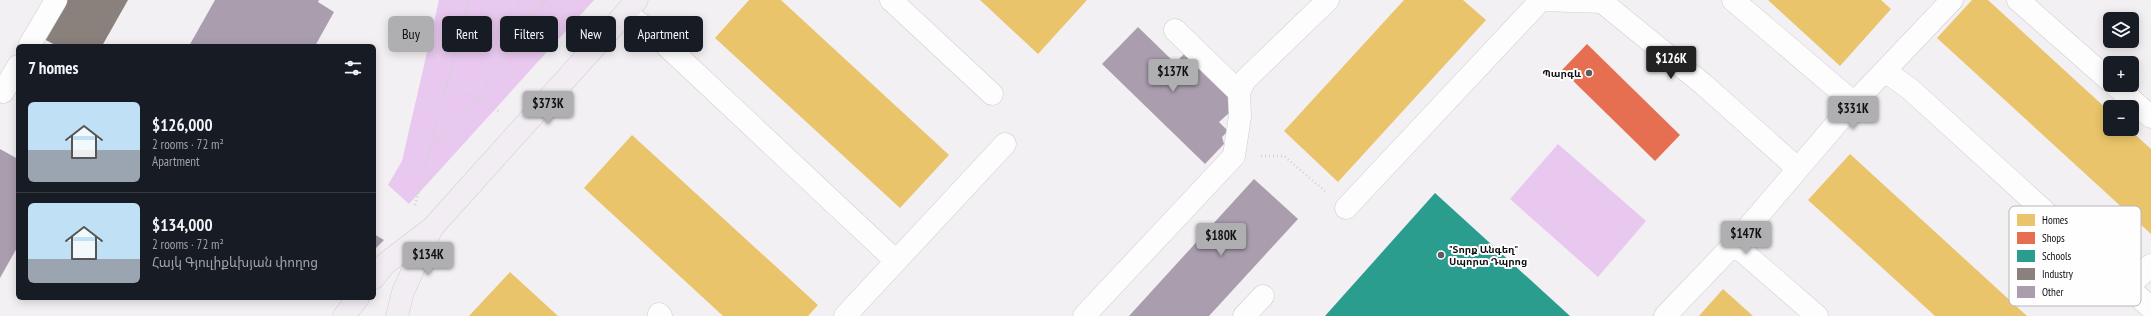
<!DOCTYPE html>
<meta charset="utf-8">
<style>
:root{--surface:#171b24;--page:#242831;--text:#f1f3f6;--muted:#9ea1a6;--line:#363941;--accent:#afafb2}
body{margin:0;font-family:"PT Sans Narrow","Noto Sans Armenian",sans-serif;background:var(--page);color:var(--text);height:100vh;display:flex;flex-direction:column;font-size:15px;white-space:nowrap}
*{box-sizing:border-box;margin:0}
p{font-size:13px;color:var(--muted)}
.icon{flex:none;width:22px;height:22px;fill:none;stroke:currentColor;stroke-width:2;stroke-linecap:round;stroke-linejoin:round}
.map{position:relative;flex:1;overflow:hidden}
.drawer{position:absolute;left:16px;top:44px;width:360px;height:256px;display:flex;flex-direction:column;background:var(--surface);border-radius:6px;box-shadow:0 2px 10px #0003}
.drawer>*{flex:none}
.banner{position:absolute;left:388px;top:16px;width:380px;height:36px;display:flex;gap:8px}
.buttons{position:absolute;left:2103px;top:12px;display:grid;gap:8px}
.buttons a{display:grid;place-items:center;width:36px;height:36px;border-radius:6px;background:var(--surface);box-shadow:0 2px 10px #0003;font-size:20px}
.price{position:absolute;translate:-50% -34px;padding:0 9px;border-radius:4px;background:var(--accent);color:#111;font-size:13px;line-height:26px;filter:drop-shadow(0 1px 2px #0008)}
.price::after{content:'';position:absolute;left:50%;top:24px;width:12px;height:9px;margin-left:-6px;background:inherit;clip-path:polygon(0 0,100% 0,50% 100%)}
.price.selected{background:#222;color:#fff}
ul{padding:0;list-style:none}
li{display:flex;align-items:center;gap:12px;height:100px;padding:0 12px}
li+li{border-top:1px solid var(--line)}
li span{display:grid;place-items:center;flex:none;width:112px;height:80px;border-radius:6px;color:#555}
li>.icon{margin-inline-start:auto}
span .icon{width:48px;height:48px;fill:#fffc;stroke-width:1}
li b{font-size:17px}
h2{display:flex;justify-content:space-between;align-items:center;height:48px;padding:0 12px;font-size:17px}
.tag{padding:0 14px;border-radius:6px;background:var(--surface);box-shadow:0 2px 10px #0003;font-size:14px;line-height:36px}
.tag.selected{background:var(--accent);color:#111}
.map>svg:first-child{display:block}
.green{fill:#e8c8ee}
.homes{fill:#e9c46a}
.shops{fill:#e76f51}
.schools{fill:#2a9d8f}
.industry{fill:#8a817c}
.building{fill:#aa9eae}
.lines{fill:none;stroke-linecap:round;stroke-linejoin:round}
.minor-casing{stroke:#cecccf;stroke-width:23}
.major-casing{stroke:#d0ced0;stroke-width:23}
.path{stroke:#d2d1d2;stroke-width:2.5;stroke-dasharray:1 3;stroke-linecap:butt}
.minor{stroke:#fdfdfd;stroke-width:22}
.major{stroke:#f2edf3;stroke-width:22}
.poi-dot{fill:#5e5c5e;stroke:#fffeff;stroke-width:1.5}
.labels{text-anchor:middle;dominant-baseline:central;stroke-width:4;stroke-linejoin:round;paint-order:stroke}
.poi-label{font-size:10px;font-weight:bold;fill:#0e0c0e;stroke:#fffeff;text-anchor:end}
.key{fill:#fffeff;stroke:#b7b5b7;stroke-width:1}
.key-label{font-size:11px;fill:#0e0c0e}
</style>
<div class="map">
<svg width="2151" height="316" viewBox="0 0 2151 316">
<rect width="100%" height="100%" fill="#f3f0f4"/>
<path class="green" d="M 439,0 L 594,0 L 409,204 L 388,185 L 402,161 Z
M 1558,144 L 1646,221 L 1598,277 L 1510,199 Z"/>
<path class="homes" d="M 749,0 L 781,0 L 949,155 L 900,208 L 715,38 Z
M 980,0 L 1087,0 L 1038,54 Z
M 1404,0 L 1463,0 L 1486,20 L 1338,182 L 1284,131 Z
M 1768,0 L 1881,0 L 1891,9 L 1840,66 Z
M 1972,0 L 1988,0 L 2110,112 L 2110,129 L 2129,129 L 2151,149 L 2151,234 L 1937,38 Z
M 632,135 L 818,305 L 808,316 L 723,316 L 584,188 Z
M 1850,154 L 2027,316 L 1935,316 L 1808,200 Z
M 510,272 L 558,316 L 469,316 Z
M 1723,289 L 1753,316 L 1699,316 Z"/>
<path class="shops" d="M 1587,44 L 1680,135 L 1655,161 L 1562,70 Z"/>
<path class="schools" d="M 1435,193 L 1570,316 L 1325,316 Z"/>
<path class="industry" d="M 66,0 L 128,0 L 102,46 L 57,46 L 44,39 Z"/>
<path class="building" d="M 215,0 L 319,0 L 318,2 L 334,12 L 315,46 L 189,46 Z
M 1138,27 L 1175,63 L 1184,54 L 1232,101 L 1229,113 L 1219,122 L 1228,131 L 1222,137 L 1224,144 L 1205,164 L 1102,64 Z
M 0,149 L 18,159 L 18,246 L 0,278 Z
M 1254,179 L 1298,219 L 1209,316 L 1129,316 Z
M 374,234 L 384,240 L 374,250 Z"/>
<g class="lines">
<defs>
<path id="minor" d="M 891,0 L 992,94
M 1541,0 L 1602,2 L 1703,84 L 1797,168
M 1733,0 L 1854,103
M 2018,0 L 2110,81
M 626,13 L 654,34 L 896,261
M 1175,30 L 1239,92
M 29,46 L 56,0
M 1885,71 L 1910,89 L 2151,308
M 2115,85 L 2151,117
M 0,90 L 3,92 L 18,66
M 1346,208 L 1541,0
M 1734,244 L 1817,316
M 2128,287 L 2151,265
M 659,314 L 661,316
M 845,316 L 1005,144
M 1084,316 L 1234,156 L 1240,116 L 1239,92 L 1245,80 L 1328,0
M 1244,316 L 1263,296
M 1665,316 L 1734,244 L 1854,103 L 1952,0"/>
<path id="major" d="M 374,278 L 385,264 L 432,228 L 637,0
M 344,316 L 358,298
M 397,316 L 403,292 L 431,230"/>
</defs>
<use href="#minor" class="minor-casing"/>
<use href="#major" class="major-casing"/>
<path class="path" d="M 517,0 L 520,11 L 528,15 L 539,10 L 542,0
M 545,0 L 543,3 L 580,23
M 447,86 L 478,99 L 500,112
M 431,147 L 478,99 L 528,15
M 1261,156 L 1284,156 L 1325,191
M 415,205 L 469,0"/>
<use href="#minor" class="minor"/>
<use href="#major" class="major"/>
</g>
<g class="poi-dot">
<circle cx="1589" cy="73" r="4"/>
<circle cx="1441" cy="255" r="4"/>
</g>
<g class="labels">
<g class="poi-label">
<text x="1581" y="73">Պարգև</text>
<text x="1449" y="249" text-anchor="start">"Տորք Անգեղ"<tspan x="1449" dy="12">Սպորտ Դպրոց</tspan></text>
</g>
</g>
<rect x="2009" y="206" width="132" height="100" rx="6" class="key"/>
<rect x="2017" y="214" width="18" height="12" fill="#e9c46a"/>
<rect x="2017" y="232" width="18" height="12" fill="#e76f51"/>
<rect x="2017" y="250" width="18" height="12" fill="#2a9d8f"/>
<rect x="2017" y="268" width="18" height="12" fill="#8a817c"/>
<rect x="2017" y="286" width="18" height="12" fill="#aa9eae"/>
<g class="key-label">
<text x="2042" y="224">Homes</text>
<text x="2042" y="242">Shops</text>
<text x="2042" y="260">Schools</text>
<text x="2042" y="278">Industry</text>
<text x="2042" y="296">Other</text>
</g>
</svg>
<div class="buttons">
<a><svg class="icon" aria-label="layers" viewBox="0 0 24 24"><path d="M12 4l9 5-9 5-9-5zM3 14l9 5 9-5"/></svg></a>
<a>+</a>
<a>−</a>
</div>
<b class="price selected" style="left:1671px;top:80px">$126K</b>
<b class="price" style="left:1173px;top:93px">$137K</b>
<b class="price" style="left:548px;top:125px">$373K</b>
<b class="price" style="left:1853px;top:130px">$331K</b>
<b class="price" style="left:1746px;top:255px">$147K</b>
<b class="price" style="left:1221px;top:257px">$180K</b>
<b class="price" style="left:428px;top:276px">$134K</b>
<div class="banner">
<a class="tag selected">Buy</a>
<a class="tag">Rent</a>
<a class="tag">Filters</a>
<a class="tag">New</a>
<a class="tag">Apartment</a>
</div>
<section class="drawer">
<h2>7 homes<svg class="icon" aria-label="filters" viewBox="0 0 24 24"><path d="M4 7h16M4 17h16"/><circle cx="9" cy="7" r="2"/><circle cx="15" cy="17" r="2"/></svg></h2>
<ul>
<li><span style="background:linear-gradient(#bfe0f5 60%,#9aa5b1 0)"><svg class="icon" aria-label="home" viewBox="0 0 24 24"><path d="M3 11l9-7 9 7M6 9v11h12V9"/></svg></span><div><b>$126,000</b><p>2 rooms · 72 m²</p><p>Apartment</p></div></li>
<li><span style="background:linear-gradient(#bfe0f5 70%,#9aa5b1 0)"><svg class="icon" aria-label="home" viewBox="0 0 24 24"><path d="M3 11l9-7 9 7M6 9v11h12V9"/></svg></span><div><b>$134,000</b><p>2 rooms · 72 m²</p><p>Հայկ Գյուլիքևխյան փողոց</p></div></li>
</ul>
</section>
</div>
